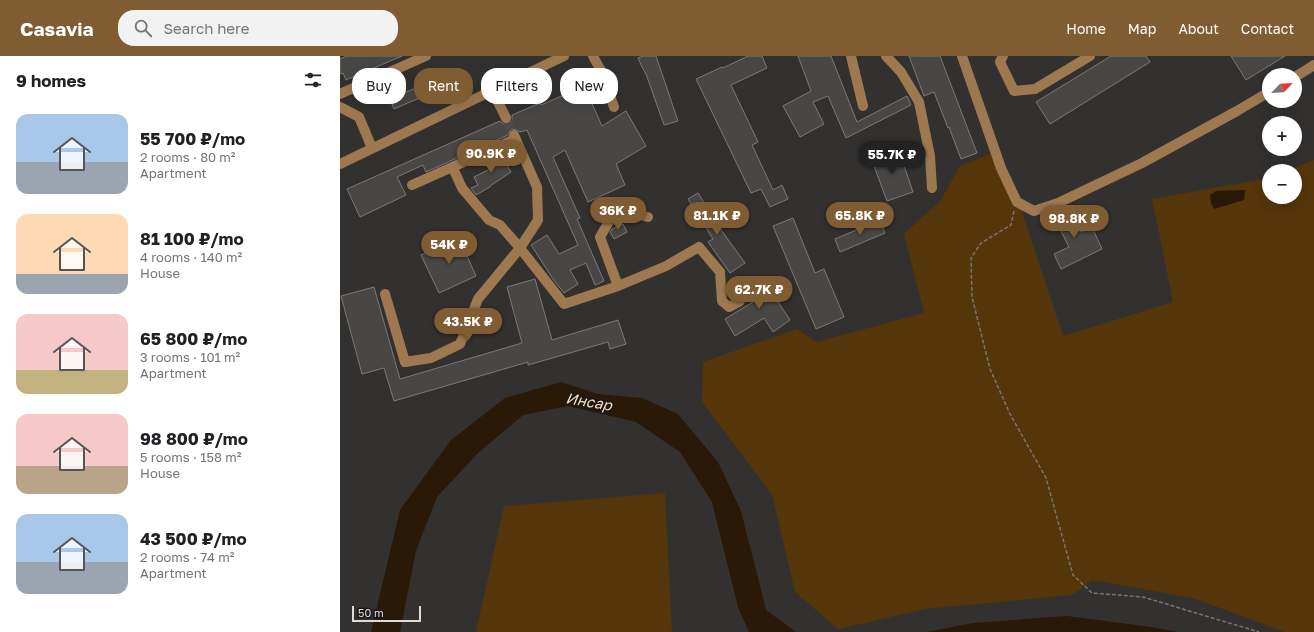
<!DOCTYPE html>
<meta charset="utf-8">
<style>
:root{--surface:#fff;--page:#f2f2f2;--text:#202124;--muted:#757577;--accent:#7f5c32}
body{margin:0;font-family:"Golos Text",sans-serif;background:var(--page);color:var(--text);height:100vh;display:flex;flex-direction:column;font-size:15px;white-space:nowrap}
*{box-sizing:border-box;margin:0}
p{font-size:13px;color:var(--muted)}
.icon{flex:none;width:22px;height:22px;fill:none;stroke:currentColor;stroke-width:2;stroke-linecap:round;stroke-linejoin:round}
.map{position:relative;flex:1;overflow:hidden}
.sheet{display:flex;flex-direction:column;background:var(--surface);width:340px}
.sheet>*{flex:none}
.hud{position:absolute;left:12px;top:12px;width:380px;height:36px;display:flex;gap:8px}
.needle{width:26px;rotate:65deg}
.buttons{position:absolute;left:922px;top:12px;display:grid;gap:8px}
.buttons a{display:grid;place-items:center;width:40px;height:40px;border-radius:50%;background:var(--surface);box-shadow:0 4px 16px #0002;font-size:20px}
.scale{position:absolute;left:12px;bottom:10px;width:69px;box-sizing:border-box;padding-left:4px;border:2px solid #dddcda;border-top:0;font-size:11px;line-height:14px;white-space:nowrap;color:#dddcda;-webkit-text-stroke:3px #1a1918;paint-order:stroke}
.price{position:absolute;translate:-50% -34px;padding:0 9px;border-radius:14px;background:var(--accent);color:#fff;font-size:13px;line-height:26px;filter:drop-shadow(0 1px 2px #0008)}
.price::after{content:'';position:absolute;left:50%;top:24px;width:12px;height:9px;margin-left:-6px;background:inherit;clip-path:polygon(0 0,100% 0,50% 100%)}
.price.active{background:#222;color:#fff}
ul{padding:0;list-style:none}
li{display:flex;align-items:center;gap:12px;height:100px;padding:0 16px}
li span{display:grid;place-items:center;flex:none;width:112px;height:80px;border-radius:12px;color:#555}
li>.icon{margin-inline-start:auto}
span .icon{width:48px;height:48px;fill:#fffc;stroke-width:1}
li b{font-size:17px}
h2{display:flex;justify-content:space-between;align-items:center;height:48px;padding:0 16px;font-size:17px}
.pill{padding:0 14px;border-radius:16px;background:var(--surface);box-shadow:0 4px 16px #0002;font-size:14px;line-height:36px}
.pill.active{background:var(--accent);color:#fff}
header{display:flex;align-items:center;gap:24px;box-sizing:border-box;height:56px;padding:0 20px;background:var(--accent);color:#fff}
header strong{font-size:19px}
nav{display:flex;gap:22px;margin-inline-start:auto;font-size:14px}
.search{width:280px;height:36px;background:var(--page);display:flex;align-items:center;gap:10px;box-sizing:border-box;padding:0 14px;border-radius:16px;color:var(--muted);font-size:15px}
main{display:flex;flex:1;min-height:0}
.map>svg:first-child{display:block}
.green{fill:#55350a}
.water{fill:#291906}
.building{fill:#494745;stroke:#7b7875}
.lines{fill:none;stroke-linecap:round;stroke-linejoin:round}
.minor-tunnel{stroke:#4c4b49;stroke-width:10;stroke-dasharray:10 5;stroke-linecap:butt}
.path{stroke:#777573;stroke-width:1.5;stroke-dasharray:4 2;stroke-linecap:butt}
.minor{stroke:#9e7950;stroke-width:10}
.labels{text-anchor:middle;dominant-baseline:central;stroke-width:3.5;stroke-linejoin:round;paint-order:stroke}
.water-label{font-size:15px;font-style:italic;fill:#fbddbd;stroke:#1a1918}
</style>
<header>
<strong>Casavia</strong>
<div class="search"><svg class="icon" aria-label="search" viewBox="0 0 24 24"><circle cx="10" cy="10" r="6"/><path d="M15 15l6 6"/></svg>Search here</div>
<nav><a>Home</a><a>Map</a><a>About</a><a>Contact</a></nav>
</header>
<main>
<section class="sheet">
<h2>9 homes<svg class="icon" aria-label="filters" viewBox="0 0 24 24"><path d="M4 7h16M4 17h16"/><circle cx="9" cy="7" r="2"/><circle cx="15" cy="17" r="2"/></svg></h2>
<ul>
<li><span style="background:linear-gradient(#a9c7e8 60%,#9aa5b1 0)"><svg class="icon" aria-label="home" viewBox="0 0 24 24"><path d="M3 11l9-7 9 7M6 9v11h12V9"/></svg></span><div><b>55 700 ₽/mo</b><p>2 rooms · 80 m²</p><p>Apartment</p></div></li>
<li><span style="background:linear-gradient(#ffd9b3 75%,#9aa5b1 0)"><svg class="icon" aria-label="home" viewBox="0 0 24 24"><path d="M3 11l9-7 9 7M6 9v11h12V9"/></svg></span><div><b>81 100 ₽/mo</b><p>4 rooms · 140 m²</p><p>House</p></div></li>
<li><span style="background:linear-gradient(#f6c9c9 70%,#c2b280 0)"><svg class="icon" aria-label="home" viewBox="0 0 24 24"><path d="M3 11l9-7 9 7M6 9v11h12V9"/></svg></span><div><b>65 800 ₽/mo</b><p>3 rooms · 101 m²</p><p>Apartment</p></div></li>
<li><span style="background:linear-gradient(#f6c9c9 65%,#b9a48a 0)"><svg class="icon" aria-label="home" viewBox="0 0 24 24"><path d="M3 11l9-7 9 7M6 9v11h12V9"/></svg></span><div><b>98 800 ₽/mo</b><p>5 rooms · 158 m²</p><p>House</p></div></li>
<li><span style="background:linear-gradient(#a9c7e8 60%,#9aa5b1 0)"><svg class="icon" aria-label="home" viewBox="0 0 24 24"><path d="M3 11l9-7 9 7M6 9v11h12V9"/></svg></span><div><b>43 500 ₽/mo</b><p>2 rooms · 74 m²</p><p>Apartment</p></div></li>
</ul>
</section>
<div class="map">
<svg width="974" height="576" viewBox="0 0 974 576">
<rect width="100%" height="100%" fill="#33312f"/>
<path class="green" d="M 661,97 L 686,168 L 723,280 L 833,246 L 812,143 L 929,122 L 929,141 L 955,141 L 955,115 L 947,115 L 974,104 L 974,576 L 945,576 L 853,542 L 752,524 L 732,539 L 585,553 L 498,573 L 455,536 L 432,439 L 362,346 L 363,306 L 457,273 L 477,286 L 584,257 L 564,178 L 601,144 L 620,110 L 650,98 Z
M 325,437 L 332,576 L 136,576 L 164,450 Z"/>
<path class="water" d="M 905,134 L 904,144 L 874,153 L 871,147 L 870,139 L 876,135 Z
M 221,326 L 258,338 L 302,342 L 338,358 L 378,406 L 401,455 L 426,554 L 456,576 L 409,576 L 398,551 L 372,446 L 340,396 L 296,366 L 228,350 L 183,359 L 138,397 L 97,441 L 76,495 L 60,576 L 31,576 L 60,454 L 111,384 L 165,342 Z
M 727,560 L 811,571 L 838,576 L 587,576 L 633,567 Z"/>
<path class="building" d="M 7,0 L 62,0 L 6,24 L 3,17 L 0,18 L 0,3 Z
M 303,0 L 316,0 L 338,65 L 324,69 L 306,18 L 302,11 L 298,2 Z
M 408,0 L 422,0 L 427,12 L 391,29 L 418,86 L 412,89 L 433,134 L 442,129 L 448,143 L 430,151 L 421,133 L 411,137 L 356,23 L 382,11 L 383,12 Z
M 458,0 L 491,0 L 517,66 L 567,40 L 571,49 L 506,82 L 488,40 L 473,46 L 484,68 L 460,81 L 443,50 L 471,35 Z
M 569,0 L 600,0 L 637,97 L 621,103 L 609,71 L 608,72 L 594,36 L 584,40 Z
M 771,0 L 806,0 L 810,6 L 710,68 L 696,46 Z
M 891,0 L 945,0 L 906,24 Z
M 106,19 L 110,29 L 54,53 L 50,43 Z
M 250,29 L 255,41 L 250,43 L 262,70 L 286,55 L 306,90 L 276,108 L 285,129 L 248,146 L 225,94 L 213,101 L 240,162 L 237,163 L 264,225 L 255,229 L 246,207 L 230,214 L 238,228 L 224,237 L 213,223 L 191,189 L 207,179 L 219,198 L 238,189 L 187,74 L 180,76 L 177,74 L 172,73 L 169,76 L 168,79 L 86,116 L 83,109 L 57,121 L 66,139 L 20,161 L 7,133 L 160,65 L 163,68 L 169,68 L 172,65 L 172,59 L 200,47 L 201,49 L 244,30 L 244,31 Z
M 558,92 L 573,136 L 547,145 L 531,102 Z
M 159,97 L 171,116 L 150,130 L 150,131 L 136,139 L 131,132 L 138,129 L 134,121 L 150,113 L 144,104 Z
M 358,137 L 379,171 L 405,207 L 390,217 L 368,186 L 373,183 L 348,143 Z
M 728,149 L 741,176 L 752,171 L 762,193 L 721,213 L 714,198 L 729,191 L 712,157 Z
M 453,162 L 475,217 L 484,213 L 504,261 L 476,273 L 433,170 Z
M 540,164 L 545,177 L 500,196 L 495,183 Z
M 283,168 L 287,176 L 274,183 L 270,176 L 272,173 Z
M 119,182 L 136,220 L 99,237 L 81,199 Z
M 422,222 L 450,264 L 433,276 L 424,262 L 395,280 L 385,263 L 413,246 L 405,234 Z
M 195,223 L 212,284 L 278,264 L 286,288 L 270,293 L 268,286 L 188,309 L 188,306 L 54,345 L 44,312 L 22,318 L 1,240 L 34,231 L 60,323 L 182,287 L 167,231 Z"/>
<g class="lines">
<path class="minor-tunnel" d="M 166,62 L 174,79"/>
<path class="path" d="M 674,155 L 671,169 L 641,187 L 631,202 L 632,241 L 650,313 L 670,358 L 706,422 L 733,519 L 752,537 L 803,541 L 919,576"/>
<path class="minor" d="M 253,0 L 261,15 L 274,51
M 511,0 L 523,50
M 546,0 L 561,16 L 579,46 L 590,100 L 592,132
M 622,0 L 661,112 L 677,146 L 694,155 L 718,147 L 802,107 L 897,55 L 929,36
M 663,0 L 660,6 L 674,35 L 695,33 L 750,0
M 955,21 L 974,9
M 152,34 L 166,62
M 0,38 L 86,0
M 0,51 L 19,61 L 32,92
M 174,79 L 197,131 L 198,164 L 180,192 L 224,248 L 278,230 L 326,210 L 359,191 L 380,216 L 382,245 L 389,251 L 400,245
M 0,108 L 224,0
M 72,129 L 175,83
M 278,230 L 260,181 L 271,162 L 292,157 L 308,161
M 45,238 L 65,306 L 91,302 L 120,288 L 138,243 L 180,192 L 160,169 L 149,164 L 122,132 L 113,112"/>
</g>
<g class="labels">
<g class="water-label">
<text transform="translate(249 345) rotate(10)">Инсар</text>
</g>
</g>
</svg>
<div class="buttons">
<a><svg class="needle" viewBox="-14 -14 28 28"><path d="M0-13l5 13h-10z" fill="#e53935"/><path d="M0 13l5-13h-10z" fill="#757577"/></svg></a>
<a>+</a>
<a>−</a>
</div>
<div class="scale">50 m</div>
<b class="price" style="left:151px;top:118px">90.9K ₽</b>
<b class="price active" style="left:552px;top:119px">55.7K ₽</b>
<b class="price" style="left:278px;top:175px">36K ₽</b>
<b class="price" style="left:377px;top:180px">81.1K ₽</b>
<b class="price" style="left:520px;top:180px">65.8K ₽</b>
<b class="price" style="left:734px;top:183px">98.8K ₽</b>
<b class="price" style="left:109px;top:209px">54K ₽</b>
<b class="price" style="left:419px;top:254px">62.7K ₽</b>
<b class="price" style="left:128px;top:286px">43.5K ₽</b>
<div class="hud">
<a class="pill">Buy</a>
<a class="pill active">Rent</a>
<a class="pill">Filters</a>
<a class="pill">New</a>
</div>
</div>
</main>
